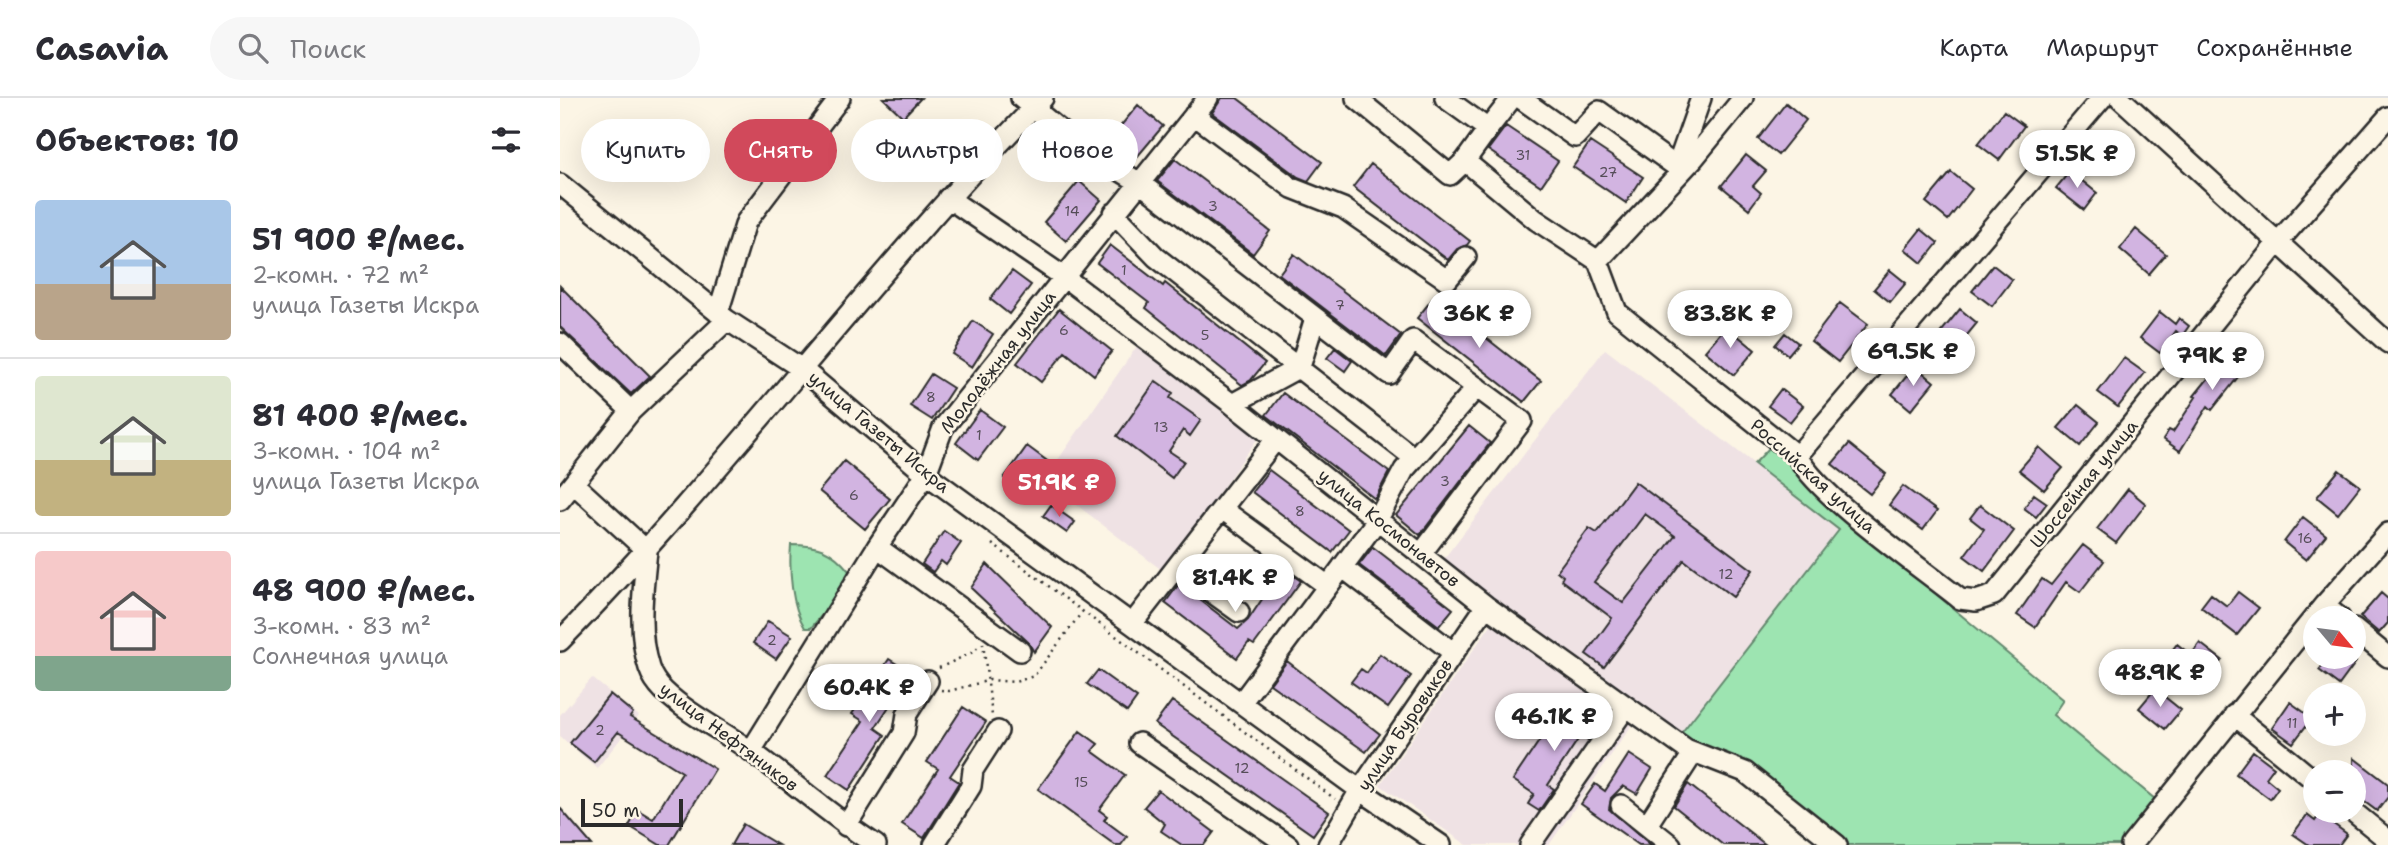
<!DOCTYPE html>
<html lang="ru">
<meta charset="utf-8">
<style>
:root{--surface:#fff;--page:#f7f7f7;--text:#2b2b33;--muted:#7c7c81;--line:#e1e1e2;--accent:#d1495b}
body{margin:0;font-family:"Shantell Sans",sans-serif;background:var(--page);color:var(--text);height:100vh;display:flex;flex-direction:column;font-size:26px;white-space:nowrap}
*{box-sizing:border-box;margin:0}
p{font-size:23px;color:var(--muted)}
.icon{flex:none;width:38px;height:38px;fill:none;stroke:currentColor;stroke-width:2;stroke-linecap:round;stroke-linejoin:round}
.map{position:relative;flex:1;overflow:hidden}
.details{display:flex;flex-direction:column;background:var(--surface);width:560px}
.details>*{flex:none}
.banner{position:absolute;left:21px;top:21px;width:665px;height:63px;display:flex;gap:14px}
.needle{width:46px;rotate:119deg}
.fabs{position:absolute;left:1743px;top:508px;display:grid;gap:14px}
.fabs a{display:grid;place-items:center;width:63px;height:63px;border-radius:50%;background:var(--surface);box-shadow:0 7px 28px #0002;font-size:35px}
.scale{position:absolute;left:21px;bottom:18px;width:102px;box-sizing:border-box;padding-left:7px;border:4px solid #2b2b2b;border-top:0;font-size:19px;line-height:24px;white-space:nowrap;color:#2b2b2b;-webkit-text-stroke:5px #fcf5e5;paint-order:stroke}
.price{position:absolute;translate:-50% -60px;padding:0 16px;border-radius:24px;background:#fff;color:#222;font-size:23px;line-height:46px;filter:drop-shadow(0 2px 4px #0008)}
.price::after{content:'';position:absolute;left:50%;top:42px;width:21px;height:16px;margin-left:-10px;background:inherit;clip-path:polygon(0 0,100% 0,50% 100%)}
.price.active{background:var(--accent);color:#fff}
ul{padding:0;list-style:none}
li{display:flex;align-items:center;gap:21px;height:175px;padding:0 35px}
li+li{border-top:2px solid var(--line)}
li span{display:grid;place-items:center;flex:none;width:196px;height:140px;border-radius:7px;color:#555}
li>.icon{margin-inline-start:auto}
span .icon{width:84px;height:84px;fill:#fffc;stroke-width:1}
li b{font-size:30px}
h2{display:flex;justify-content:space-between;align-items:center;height:84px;padding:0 35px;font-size:30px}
.tag{padding:0 24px;border-radius:32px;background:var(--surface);box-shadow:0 7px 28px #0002;font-size:24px;line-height:63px}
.tag.active{background:var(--accent);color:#fff}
header{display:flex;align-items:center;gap:42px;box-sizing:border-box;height:98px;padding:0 35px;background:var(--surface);border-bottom:2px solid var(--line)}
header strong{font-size:33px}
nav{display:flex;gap:38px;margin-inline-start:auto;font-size:24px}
.search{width:490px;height:63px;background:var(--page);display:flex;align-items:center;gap:18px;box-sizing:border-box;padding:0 24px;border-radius:38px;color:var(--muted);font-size:26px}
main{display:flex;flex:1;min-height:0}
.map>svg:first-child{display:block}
.built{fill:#efe2e4}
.green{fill:#9de4b1;stroke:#64886e;stroke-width:2}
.building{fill:#d2b4e1;stroke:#2b2b2b;stroke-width:2;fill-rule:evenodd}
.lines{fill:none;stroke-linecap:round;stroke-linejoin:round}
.minor-casing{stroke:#2b2b2b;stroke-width:24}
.path{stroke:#2b2b2b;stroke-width:2.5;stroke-dasharray:2 5;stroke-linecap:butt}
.minor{stroke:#fcf5e5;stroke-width:19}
.labels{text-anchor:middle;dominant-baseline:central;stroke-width:5;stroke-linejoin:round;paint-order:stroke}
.number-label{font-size:14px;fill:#554d58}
.street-label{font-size:18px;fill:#2b2b2b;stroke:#fcf5e5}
</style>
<header>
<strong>Casavia</strong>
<div class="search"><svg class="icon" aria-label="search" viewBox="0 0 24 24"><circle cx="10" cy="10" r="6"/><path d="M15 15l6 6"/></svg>Поиск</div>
<nav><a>Карта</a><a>Маршрут</a><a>Сохранённые</a></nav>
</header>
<main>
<section class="details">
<h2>Объектов: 10<svg class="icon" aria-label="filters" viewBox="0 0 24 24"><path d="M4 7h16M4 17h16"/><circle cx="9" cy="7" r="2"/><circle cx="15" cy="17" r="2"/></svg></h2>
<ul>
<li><span style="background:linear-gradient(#a9c7e8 60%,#b9a48a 0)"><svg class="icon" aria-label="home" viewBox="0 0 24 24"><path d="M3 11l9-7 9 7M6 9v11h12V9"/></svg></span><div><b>51 900 ₽/мес.</b><p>2-комн. · 72 m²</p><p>улица Газеты Искра</p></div></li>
<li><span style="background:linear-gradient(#dfe7d0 60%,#c2b280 0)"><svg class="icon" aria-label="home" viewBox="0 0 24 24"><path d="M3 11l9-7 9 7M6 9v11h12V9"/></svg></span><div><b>81 400 ₽/мес.</b><p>3-комн. · 104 m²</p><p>улица Газеты Искра</p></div></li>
<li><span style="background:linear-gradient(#f6c9c9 75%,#7fa58c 0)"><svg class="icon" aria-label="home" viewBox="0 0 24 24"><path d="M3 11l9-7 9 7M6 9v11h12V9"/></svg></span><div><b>48 900 ₽/мес.</b><p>3-комн. · 83 m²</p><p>Солнечная улица</p></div></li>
</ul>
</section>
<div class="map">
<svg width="1828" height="747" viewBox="0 0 1828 747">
<rect width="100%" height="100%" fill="#fcf5e5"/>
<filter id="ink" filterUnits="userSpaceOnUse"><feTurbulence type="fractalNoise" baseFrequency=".0143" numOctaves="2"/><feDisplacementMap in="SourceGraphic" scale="14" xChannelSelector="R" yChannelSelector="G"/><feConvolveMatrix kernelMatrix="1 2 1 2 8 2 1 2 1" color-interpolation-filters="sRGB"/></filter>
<g filter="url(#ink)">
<path class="built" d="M 582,241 L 703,333 L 603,473 L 484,382 Z
M 1045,251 L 1279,431 L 1119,638 L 879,467 Z
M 932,525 L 1074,624 L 989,747 L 907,747 L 820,687 Z
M 32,580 L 79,618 L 37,670 L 0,639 L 0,617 Z"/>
<path class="green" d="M 1212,347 L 1305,437 L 1503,602 L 1493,617 L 1596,702 L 1560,747 L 1283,747 L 1119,638 L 1279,432 L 1194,366 Z
M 231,447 C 258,447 271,451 289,473 L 283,492 L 251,530 L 245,530 C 231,507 229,473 231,447 Z"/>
<path class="building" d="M 323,0 L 361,0 L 343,19 Z
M 662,0 L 677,0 L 762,64 L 748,83 L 738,79 L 652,15 Z
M 1226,5 L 1246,22 L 1218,57 L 1198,41 Z
M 578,7 L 603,28 L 572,65 L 544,48 Z
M 1444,13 L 1464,28 L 1439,62 L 1418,46 Z
M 946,28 L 998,63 L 981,88 L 928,52 Z
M 1030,44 L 1083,79 L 1066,105 L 1013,69 Z
M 1186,57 L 1206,73 L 1193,88 L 1201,95 L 1189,111 L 1161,88 Z
M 615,61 L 710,133 L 693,156 L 597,83 Z
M 811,66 L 910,143 L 907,147 L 897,151 L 888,162 L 793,89 Z
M 1510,73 L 1537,95 L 1524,112 L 1496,90 Z
M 1391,74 L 1412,91 L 1388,122 L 1366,104 Z
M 519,83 L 541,102 L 506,143 L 484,124 Z
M 1361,131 L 1378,145 L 1362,165 L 1345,151 Z
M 1576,131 L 1606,156 L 1589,176 L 1560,151 Z
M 550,147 L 603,188 L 605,185 L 705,265 L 691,282 L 682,287 L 586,210 L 589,205 L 537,165 Z
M 734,156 L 841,237 L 826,258 L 719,176 Z
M 1433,167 L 1452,182 L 1432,208 L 1412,193 Z
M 1330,172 L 1346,185 L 1330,204 L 1314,191 Z
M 452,173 L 471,187 L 449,216 L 430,201 Z
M 0,188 L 90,278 L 71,296 L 0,229 Z
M 874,199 L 981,283 L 964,304 L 857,220 Z
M 1280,205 L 1308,226 L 1278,264 L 1251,243 Z
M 499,211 L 552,253 L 534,277 L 505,254 L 481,284 L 457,265 Z
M 1400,211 L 1417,225 L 1394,253 L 1377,239 Z
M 1600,214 L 1615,226 L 1619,220 L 1629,228 L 1622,238 L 1616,233 L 1600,255 L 1580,240 Z
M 413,223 L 433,236 L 412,269 L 392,256 Z
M 1166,228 L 1195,252 L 1174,277 L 1145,253 Z
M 1225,235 L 1238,245 L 1228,257 L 1215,247 Z
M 1680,241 L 1697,255 L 1652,312 L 1648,308 L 1620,353 L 1603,341 L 1609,332 L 1613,334 L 1636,299 L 1634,298 Z
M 775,250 L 792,263 L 785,273 L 767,260 Z
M 1564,260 L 1585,275 L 1558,309 L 1538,294 Z
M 1355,268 L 1374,284 L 1351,312 L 1332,296 Z
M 371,276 L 393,290 L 372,322 L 350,308 Z
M 596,283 L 613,295 L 610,300 L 641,322 L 630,338 L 623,332 L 609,353 L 624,363 L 612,380 L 557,338 Z
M 1221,291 L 1243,308 L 1230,324 L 1208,308 Z
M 723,295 L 829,374 L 815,401 L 706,317 Z
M 1518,307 L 1539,324 L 1520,348 L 1498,330 Z
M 420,312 L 443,329 L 418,362 L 396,345 Z
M 909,328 L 930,345 L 860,437 L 836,417 Z
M 1289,346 L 1326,376 L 1310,396 L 1272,366 Z
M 467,348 L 490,365 L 468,397 L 444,380 Z
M 1479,349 L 1503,370 L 1484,392 L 1459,372 Z
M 284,363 L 330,401 L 305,431 L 259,393 Z
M 709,372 L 789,432 L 772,454 L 692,394 Z
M 1779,372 L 1800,388 L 1778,416 L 1757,399 Z
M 1075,384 L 1193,472 L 1173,499 L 1124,462 L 1044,569 L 1026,556 L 1052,520 L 1001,482 L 1003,478 L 997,473 L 1029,430 L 1037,435 ZM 1085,416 L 1115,438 L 1063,505 L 1034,484 Z
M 1343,388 L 1377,413 L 1363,432 L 1329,407 Z
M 1568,391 L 1586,406 L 1556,445 L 1537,431 Z
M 1474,396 L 1487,405 L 1476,419 L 1464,410 Z
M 491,407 L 515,424 L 507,435 L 483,418 Z
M 1420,407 L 1454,433 L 1424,473 L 1404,458 L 1424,431 L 1410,420 Z
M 1743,419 L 1766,437 L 1746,462 L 1724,444 Z
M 384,433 L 401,445 L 386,467 L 381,463 L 373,474 L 362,466 Z
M 1523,447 L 1544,463 L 1520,494 L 1506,484 L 1475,529 L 1457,517 L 1482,481 L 1491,487 Z
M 813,449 L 893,511 L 879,528 L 799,467 Z
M 427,466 L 492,529 L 474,554 L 468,544 L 411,490 Z
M 723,470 L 741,483 L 694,547 L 689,544 L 677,560 L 605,505 L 619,486 L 678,531 L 688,522 Z
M 1678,494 L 1699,510 L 1677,537 L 1641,509 L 1651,496 L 1667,508 Z
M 1821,495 L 1828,501 L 1828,525 L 1819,535 L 1800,519 Z
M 208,523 L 232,538 L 216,561 L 193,545 Z
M 1640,545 L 1662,562 L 1642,588 L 1606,560 L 1617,546 L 1631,557 Z
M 820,556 L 851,578 L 828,610 L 791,584 L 801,571 L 807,575 Z
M 1770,558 L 1788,558 L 1796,564 L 1779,587 L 1759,572 Z
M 329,561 L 351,575 L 315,630 L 325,637 L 289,692 L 267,677 L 303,623 L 292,616 Z
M 727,563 L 820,636 L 806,654 L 710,586 Z
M 538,572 L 577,600 L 567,614 L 527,586 Z
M 1595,591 L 1621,612 L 1605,631 L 1579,610 Z
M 50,596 L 73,615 L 70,619 L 155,671 L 109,747 L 100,747 L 69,728 L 78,712 L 93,721 L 122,674 L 58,634 L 34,664 L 10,645 Z
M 612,603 L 769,714 L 753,737 L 595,626 Z
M 1730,604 L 1752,620 L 1733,645 L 1712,630 Z
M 1004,606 L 1026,621 L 1031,613 L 1043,621 L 1028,642 L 1021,637 L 988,687 L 994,691 L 979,713 L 968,706 L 974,696 L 953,682 Z
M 403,609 L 426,624 L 390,678 L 399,684 L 364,740 L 342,726 L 378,671 L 367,664 Z
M 520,633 L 538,646 L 532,653 L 565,677 L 539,712 L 547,718 L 544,722 L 567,739 L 561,747 L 555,747 L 478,691 Z
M 1693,653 L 1714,669 L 1706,680 L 1718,690 L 1710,701 L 1676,676 Z
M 1069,656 L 1092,671 L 1077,696 L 1063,688 L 1051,700 L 1049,711 L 1091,747 L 1079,747 L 1021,706 L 1035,686 L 1045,693 Z
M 1794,660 L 1828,686 L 1828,699 L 1817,713 L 1794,696 Z
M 1128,686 L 1206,747 L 1163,747 L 1114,708 Z
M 598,692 L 654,734 L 644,747 L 622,747 L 601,733 L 605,726 L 584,709 Z
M 0,710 L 32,747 L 0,747 Z
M 1760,716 L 1787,736 L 1779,747 L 1749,747 L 1733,736 L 1747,717 L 1755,723 Z
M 183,726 L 218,747 L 171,747 Z"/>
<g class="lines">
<defs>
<path id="minor" d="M 461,0 L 518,47 L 580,85 L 829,276 L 853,242 L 962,323 L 861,456
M 796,0 L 890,77 L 905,63 L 928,31 L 885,0
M 960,0 L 1015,39 L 1039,13 L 1121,72 L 1121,57 L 1141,0
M 1560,0 L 1828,245
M 634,17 L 732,90 L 783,110 L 887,182 L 906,159
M 928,31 L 952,0
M 905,63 L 976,122 L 1038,163 L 1134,60 L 1183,0
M 0,86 L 167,222 L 242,271 L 366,376 L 800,692 L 881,747
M 388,100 L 504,179 L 672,306 L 926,508 L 1126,651 L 1185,674 L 1277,747
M 554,115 L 596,159 L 854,360
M 1038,163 L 1057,214 L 1237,358 C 1260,400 1359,468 1400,501 L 1416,503 L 1434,497 L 1719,143 L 1828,19
M 158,215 L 186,124 L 280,0
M 0,245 L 71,313
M 672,306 L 740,269 L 755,220
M 1237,358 L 1542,0
M 14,386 L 87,453
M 0,402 L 71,313 L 167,222
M 662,411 L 768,488
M 317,449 L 460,553
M 87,453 C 83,491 77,534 89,570 C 92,579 97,586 104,593 C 129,617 163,633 192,654 C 233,684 272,719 316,747
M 782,469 L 894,555
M 618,470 L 679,514
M 1764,507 L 1780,520
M 572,526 L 716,341
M 1794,531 L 1828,559
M 0,543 C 170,370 313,173 483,0
M 681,605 L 818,421 L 844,372 L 917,289
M 1674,617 L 1755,683
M 579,645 L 728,747
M 191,653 L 317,449 L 366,376 L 383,330 L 648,0
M 1061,707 L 1111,747
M 1791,712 L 1828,742
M 1087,727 L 1134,654
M 286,728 L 344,635 L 347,616 L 368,583
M 374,747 L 411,688 L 413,672 L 438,633
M 768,747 L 800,692 L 926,508
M 970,747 L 1066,609
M 1571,747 L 1764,507 L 1828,435"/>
</defs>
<use href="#minor" class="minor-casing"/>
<path class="path" d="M 432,446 L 775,701
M 423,545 L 432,618
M 379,570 L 411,555 L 422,546
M 381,592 L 389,593 L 430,582 L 455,584 L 474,578 L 522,514"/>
<use href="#minor" class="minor"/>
</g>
</g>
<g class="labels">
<g class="number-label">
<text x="963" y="57">31</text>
<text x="1048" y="74">27</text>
<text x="653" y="108">3</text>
<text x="512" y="113">14</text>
<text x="564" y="172">1</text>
<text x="780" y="207">7</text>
<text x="504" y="232">6</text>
<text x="645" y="237">5</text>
<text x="371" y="299">8</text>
<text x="601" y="329">13</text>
<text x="419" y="337">1</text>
<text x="885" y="383">3</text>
<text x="294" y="397">6</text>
<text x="740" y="413">8</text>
<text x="1745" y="440">16</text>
<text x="1166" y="476">12</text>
<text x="212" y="542">2</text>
<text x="1732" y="625">11</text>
<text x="40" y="632">2</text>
<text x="682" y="670">12</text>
<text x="521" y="684">15</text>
</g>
<g class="street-label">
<text transform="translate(438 264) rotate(-52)">Молодёжная улица</text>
<text transform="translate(319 334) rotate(40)">улица Газеты Искра</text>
<text transform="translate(1253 378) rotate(42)">Российская улица</text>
<text transform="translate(1524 386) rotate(-51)">Шоссейная улица</text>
<text transform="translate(829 430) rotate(39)">улица Космонавтов</text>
<text transform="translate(845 627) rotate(-56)">улица Буровиков</text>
<text transform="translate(169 639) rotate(37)">улица Нефтяников</text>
</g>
</g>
</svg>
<div class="fabs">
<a><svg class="needle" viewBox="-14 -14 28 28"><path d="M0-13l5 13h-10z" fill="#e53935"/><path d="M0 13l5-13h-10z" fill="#7c7c81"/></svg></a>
<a>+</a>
<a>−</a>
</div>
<div class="scale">50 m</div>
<b class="price" style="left:1517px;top:92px">51.5K ₽</b>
<b class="price" style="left:919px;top:252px">36K ₽</b>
<b class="price" style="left:1170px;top:252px">83.8K ₽</b>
<b class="price" style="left:1353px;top:290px">69.5K ₽</b>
<b class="price" style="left:1652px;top:294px">79K ₽</b>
<b class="price active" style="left:499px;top:421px">51.9K ₽</b>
<b class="price" style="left:675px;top:516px">81.4K ₽</b>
<b class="price" style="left:1600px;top:611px">48.9K ₽</b>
<b class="price" style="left:309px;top:626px">60.4K ₽</b>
<b class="price" style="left:994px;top:655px">46.1K ₽</b>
<div class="banner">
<a class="tag">Купить</a>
<a class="tag active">Снять</a>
<a class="tag">Фильтры</a>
<a class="tag">Новое</a>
</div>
</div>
</main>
